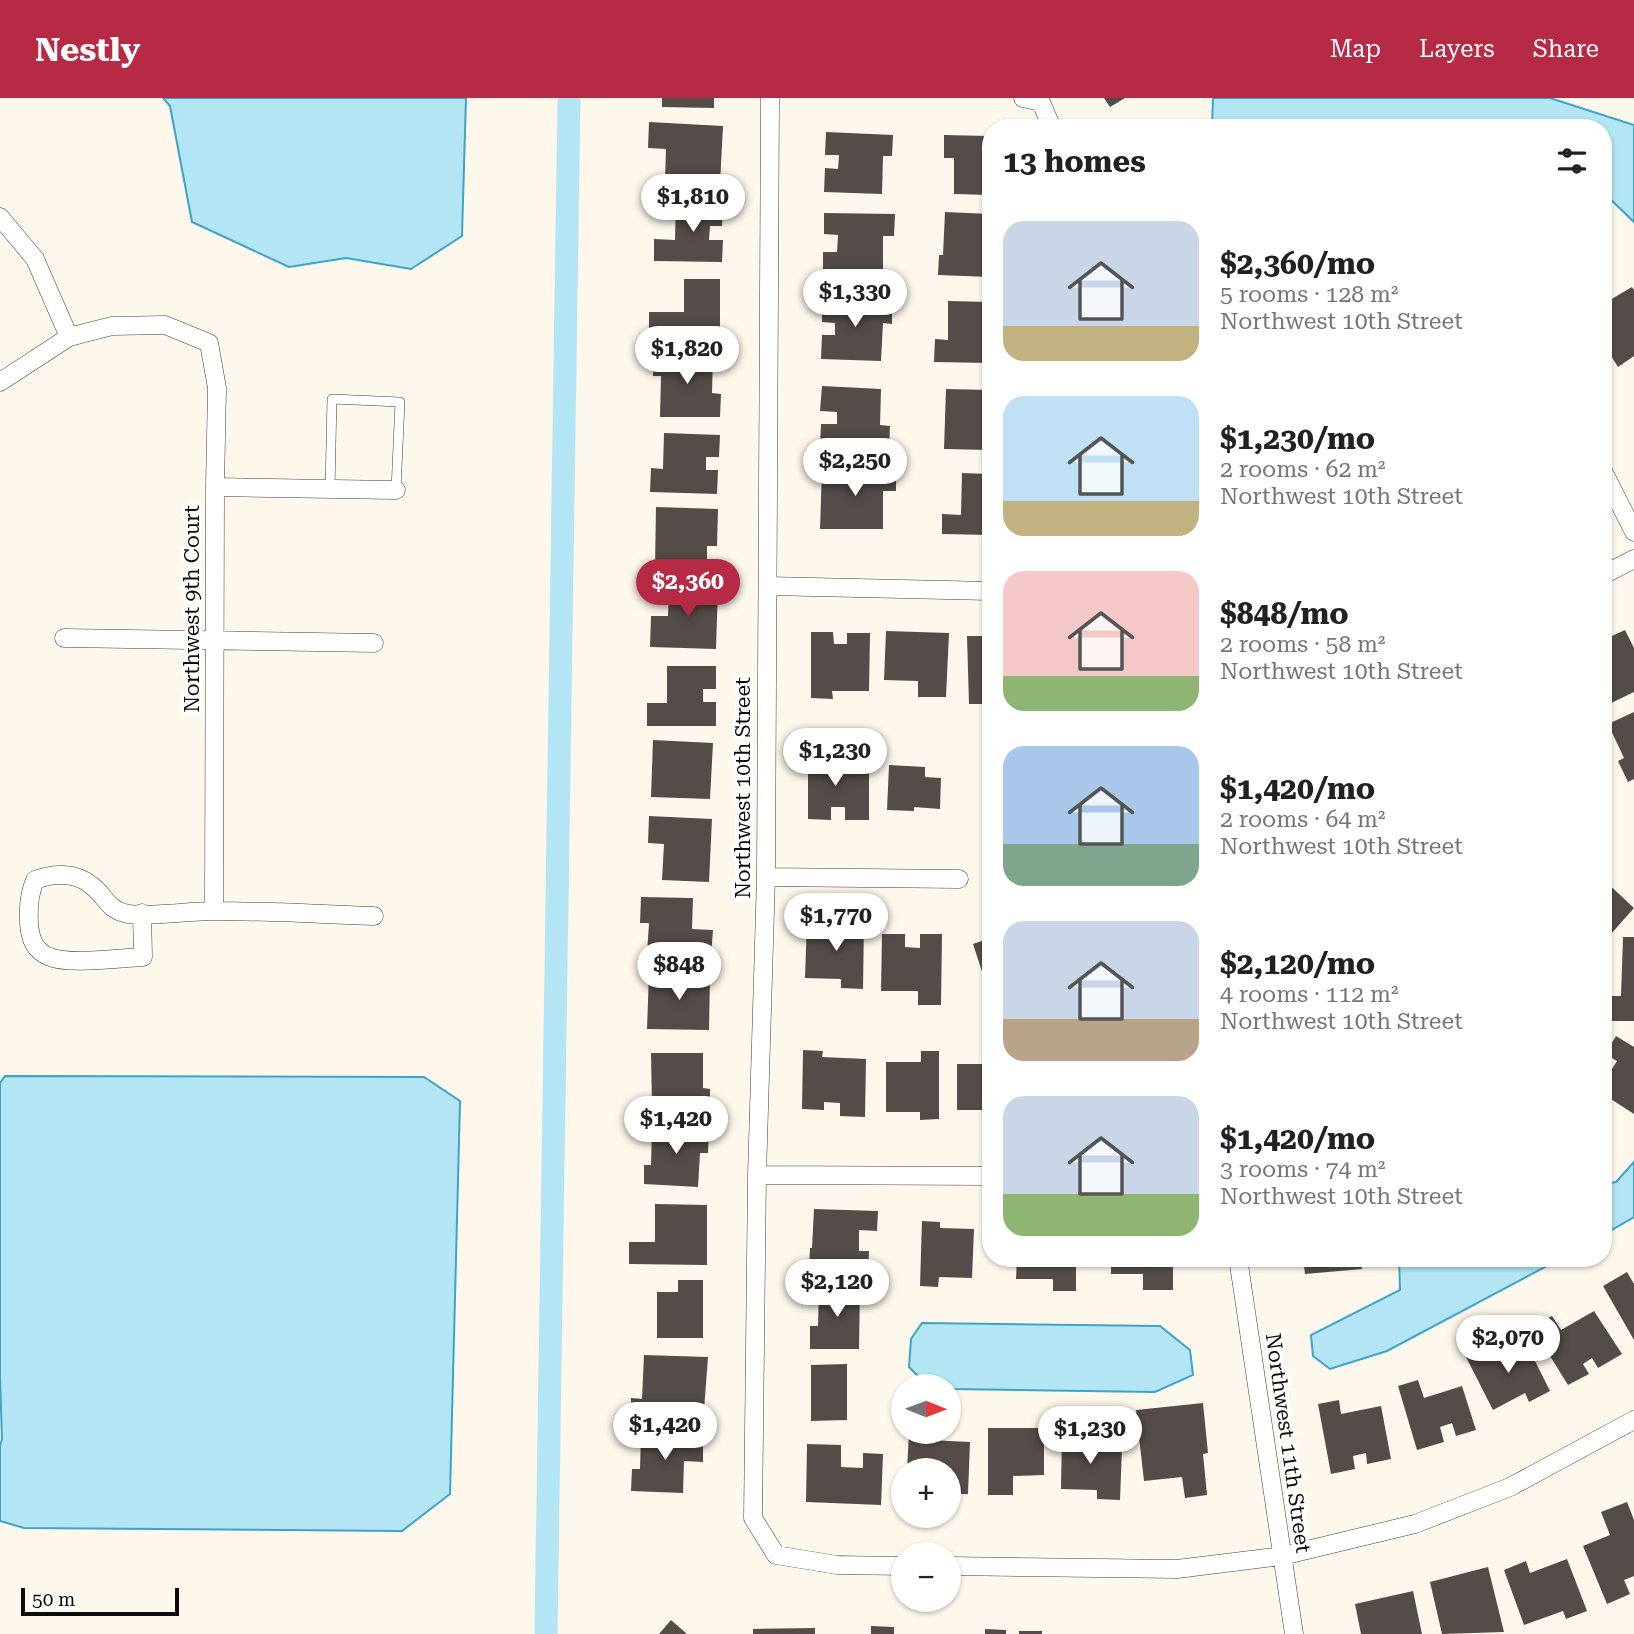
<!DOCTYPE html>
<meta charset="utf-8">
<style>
:root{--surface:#fff;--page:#f2f2f2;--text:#202124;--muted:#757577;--accent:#b72a45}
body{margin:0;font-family:"Roboto Serif",serif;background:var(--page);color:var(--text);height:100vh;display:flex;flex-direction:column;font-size:26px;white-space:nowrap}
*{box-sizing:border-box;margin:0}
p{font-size:23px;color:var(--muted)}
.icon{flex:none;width:38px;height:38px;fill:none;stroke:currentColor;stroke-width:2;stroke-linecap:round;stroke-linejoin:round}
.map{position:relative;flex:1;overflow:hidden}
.details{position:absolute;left:982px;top:21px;width:630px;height:1148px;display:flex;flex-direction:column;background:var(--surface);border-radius:28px;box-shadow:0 2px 5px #0004}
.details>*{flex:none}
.needle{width:46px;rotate:91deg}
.buttons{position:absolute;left:891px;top:1276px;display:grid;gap:14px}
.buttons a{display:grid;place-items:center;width:70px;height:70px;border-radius:50%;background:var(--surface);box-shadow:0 2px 5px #0004;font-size:35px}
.scale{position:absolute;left:21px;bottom:18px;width:158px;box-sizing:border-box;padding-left:7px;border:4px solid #0c0c0c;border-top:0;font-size:19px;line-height:24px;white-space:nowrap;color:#0c0c0c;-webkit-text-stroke:5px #fff;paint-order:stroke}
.price{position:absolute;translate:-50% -60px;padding:0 16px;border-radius:24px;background:#fff;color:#222;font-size:23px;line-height:46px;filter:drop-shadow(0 2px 4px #0008)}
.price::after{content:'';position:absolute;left:50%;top:42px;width:21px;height:16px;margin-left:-10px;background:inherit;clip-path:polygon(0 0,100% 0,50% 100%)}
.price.active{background:var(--accent);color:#fff}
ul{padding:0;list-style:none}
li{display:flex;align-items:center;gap:21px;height:175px;padding:0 21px}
li span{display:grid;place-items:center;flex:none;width:196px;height:140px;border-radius:21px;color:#555}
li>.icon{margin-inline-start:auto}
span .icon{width:84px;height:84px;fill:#fffc;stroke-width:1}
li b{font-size:30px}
h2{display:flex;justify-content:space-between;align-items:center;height:84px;padding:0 21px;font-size:30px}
header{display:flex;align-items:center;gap:42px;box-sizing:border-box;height:98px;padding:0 35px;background:var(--accent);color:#fff}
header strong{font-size:33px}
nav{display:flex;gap:38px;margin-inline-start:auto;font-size:24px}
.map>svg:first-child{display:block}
.water{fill:#b3e5f4;stroke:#3ca4c8;stroke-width:2}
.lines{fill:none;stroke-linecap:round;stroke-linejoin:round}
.canal{stroke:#b3e5f4;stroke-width:23}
.building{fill:#544c49}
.lane-casing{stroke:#3f3f3f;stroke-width:10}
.street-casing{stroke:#3f3f3f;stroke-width:19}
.lane{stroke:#fff;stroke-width:9}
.street{stroke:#fff;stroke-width:18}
.labels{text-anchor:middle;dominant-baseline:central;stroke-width:7;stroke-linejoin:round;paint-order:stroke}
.street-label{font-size:21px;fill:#0c0c0c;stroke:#fff}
</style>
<header>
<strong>Nestly</strong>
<nav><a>Map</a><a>Layers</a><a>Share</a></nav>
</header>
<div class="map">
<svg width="1634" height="1536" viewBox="0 0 1634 1536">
<rect width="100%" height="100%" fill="#fef8ec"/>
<path class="water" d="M 163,0 L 466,0 L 462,138 L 411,171 L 346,160 L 289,169 L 192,124 L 170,8 Z
M 1213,0 L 1550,0 L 1634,27 L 1634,124 L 1603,94 L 1603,30 L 1446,30 L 1425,26 L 1416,30 L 1212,30 Z
M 5,978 L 424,979 L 460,1003 L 450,1396 L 402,1433 L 24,1430 L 0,1423 L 0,1348 L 2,1341 L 0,1281 L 0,985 Z
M 1634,1064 L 1634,1119 L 1603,1137 L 1603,1086 L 1616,1084 Z
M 1399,1160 L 1562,1160 L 1387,1253 L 1330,1271 L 1313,1258 L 1311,1237 L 1400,1192 Z
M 922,1225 L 1160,1228 L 1190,1252 L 1193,1277 L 1155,1294 L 949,1291 L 948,1288 L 928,1288 L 909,1269 L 911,1241 Z"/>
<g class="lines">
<path class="canal" d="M 546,1536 L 569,0"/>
</g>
<path class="building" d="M 662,0 L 714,0 L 714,10 L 662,9 Z
M 1104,0 L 1125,0 L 1110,9 Z
M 1115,22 L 1179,23 L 1179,30 L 1115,30 Z
M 649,24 L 723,28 L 720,86 L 665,83 L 666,51 L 648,50 Z
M 826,34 L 893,37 L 892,58 L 883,58 L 882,96 L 824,94 L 825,70 L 838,71 L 839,57 L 825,57 Z
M 944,37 L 990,38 L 990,97 L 954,96 L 954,60 L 944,60 Z
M 676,103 L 723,104 L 722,128 L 710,128 L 709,142 L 723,142 L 722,164 L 654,163 L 654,141 L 675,142 Z
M 945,114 L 990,116 L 990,179 L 938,177 L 939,157 L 943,157 Z
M 824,115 L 895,116 L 894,138 L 883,138 L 883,175 L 823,175 L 823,154 L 837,154 L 838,137 L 824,136 Z
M 684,181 L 720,181 L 720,242 L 649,242 L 649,214 L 684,214 Z
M 1632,189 L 1634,192 L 1634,258 L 1618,269 L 1603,245 L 1603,206 Z
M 822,202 L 892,204 L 892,226 L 883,225 L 881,263 L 821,261 L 822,237 L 835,237 L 835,225 L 822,224 Z
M 948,203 L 990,204 L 990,265 L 934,264 L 935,241 L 948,242 Z
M 654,256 L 713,257 L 712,295 L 721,296 L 720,319 L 660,319 L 661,278 L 653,278 Z
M 822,288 L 881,291 L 880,327 L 890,328 L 889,351 L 820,349 L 821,326 L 837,326 L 837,314 L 820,313 Z
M 946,291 L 990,292 L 990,352 L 944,351 Z
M 664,335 L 720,337 L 719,359 L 706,359 L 706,372 L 718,372 L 717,396 L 650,394 L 651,370 L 663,371 Z
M 822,371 L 896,371 L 896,393 L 883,393 L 883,431 L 820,431 Z
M 962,375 L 990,376 L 990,437 L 942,436 L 942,416 L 961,417 Z
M 656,409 L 718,411 L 717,448 L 707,448 L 707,471 L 655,470 Z
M 669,487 L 718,489 L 716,551 L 650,549 L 651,518 L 668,518 Z
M 1625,532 L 1634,550 L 1634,594 L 1603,609 L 1603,592 L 1610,589 L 1603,574 L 1603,562 L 1610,558 L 1603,542 Z
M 886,533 L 949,535 L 946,599 L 918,599 L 918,583 L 884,582 Z
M 811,534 L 833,534 L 834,546 L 847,546 L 847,535 L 870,535 L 869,593 L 832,593 L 833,601 L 811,600 Z
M 967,538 L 988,538 L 990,606 L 969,606 Z
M 667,568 L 716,568 L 716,591 L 703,591 L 703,604 L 716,604 L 716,628 L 647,628 L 647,605 L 667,605 Z
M 1634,614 L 1634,681 L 1628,684 L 1618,663 L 1624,660 L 1608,626 Z
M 653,642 L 713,645 L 710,701 L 651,699 Z
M 808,648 L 831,648 L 831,674 L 869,674 L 869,722 L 845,722 L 845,709 L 831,709 L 831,722 L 808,721 Z
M 889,667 L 925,669 L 925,679 L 941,680 L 940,711 L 914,709 L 914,713 L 887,712 Z
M 649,718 L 712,721 L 709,784 L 662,782 L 664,746 L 648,745 Z
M 1603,781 L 1634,810 L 1603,845 Z
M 641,799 L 693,800 L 692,831 L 713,832 L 711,858 L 647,856 L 649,825 L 640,825 Z
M 807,821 L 829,822 L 828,835 L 841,836 L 841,823 L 864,823 L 863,891 L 841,890 L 841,881 L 805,880 Z
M 882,836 L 905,836 L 905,849 L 920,850 L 920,836 L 942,836 L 941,907 L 918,907 L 918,893 L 881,893 Z
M 1623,839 L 1634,839 L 1634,923 L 1612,923 L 1612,898 L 1621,898 Z
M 990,840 L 990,898 L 973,846 Z
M 649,875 L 710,876 L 709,932 L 647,931 Z
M 1616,938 L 1634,949 L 1634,1016 L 1603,996 L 1603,985 L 1617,963 L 1605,956 Z
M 803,952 L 823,953 L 822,959 L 866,961 L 865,1019 L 840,1018 L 840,1005 L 824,1004 L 824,1012 L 802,1011 Z
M 921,953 L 939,953 L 939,1021 L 920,1022 L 920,1014 L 886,1014 L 886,964 L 921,964 Z
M 651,955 L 703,955 L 703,990 L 710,991 L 710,1009 L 652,1009 Z
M 957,966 L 990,966 L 990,1012 L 957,1012 Z
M 652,1029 L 709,1031 L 708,1055 L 700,1055 L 698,1089 L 644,1086 L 644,1067 L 651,1067 Z
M 655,1106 L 707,1107 L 707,1167 L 629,1166 L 629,1144 L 655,1144 Z
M 814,1111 L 878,1113 L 877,1133 L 859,1132 L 859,1153 L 869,1153 L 868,1176 L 809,1174 L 810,1150 L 812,1150 Z
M 922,1123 L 940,1124 L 940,1130 L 974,1131 L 972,1180 L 939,1179 L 938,1189 L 920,1188 Z
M 1017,1160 L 1076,1160 L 1076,1193 L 1053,1193 L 1053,1181 L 1016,1181 Z
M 1111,1160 L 1173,1160 L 1173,1192 L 1143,1192 L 1143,1176 L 1111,1176 Z
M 1303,1160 L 1361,1160 L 1362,1171 L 1305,1176 Z
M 1627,1174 L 1634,1186 L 1634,1242 L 1603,1188 Z
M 678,1182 L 703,1182 L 703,1240 L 657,1240 L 657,1194 L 678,1194 Z
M 819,1189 L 860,1189 L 859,1251 L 810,1251 L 810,1228 L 818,1228 Z
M 1594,1213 L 1622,1256 L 1598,1270 L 1592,1260 L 1583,1266 L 1589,1276 L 1568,1287 L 1532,1229 L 1552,1218 L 1561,1232 Z
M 1525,1243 L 1550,1293 L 1529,1304 L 1525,1295 L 1493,1312 L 1466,1259 L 1486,1249 L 1492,1260 Z
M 644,1257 L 708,1259 L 703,1325 L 631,1321 L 631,1300 L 642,1301 Z
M 847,1266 L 847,1322 L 811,1323 L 811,1267 Z
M 1418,1282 L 1424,1300 L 1462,1288 L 1476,1332 L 1456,1338 L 1452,1325 L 1440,1329 L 1444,1344 L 1417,1352 L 1398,1288 Z
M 1339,1302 L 1341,1316 L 1381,1308 L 1391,1361 L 1367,1366 L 1366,1355 L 1353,1358 L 1355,1371 L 1331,1376 L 1318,1306 Z
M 1203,1305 L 1208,1355 L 1203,1356 L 1207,1397 L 1185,1400 L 1182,1379 L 1144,1383 L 1136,1312 Z
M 988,1330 L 1044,1330 L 1044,1377 L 1013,1378 L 1013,1397 L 988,1397 Z
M 1062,1330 L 1085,1331 L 1084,1349 L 1122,1350 L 1120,1402 L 1097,1401 L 1097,1392 L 1061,1391 Z
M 909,1334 L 928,1334 L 928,1342 L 970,1344 L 968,1396 L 948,1396 L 948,1372 L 907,1372 Z
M 641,1336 L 703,1338 L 703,1364 L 684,1363 L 683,1395 L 631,1393 L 632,1371 L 640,1371 Z
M 807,1346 L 841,1347 L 841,1369 L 863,1370 L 863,1355 L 883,1356 L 881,1407 L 806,1404 Z
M 1627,1404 L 1634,1422 L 1634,1478 L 1624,1482 L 1630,1496 L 1607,1506 L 1583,1448 L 1610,1437 L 1601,1414 Z
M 1567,1461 L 1587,1513 L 1566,1521 L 1563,1513 L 1524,1527 L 1504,1472 L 1526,1463 L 1530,1475 Z
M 1488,1469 L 1504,1534 L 1442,1536 L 1430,1484 Z
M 1413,1493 L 1422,1536 L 1361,1536 L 1355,1506 Z
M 671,1522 L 687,1536 L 659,1536 Z
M 871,1528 L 894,1529 L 894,1536 L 871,1536 Z
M 815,1530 L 815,1536 L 753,1536 L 753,1531 Z
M 985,1531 L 1006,1532 L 1006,1536 L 985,1536 Z
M 1019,1533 L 1042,1533 L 1042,1536 L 1019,1536 Z"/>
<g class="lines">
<defs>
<path id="lane" d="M 330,391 L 332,301 L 400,304 L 396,392"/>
<path id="street" d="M 770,0 L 766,779 L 757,1077 L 753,1420 L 776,1457 L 837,1467 L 903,1468
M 1023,0 L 1041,4 L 1052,30
M 0,119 L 35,161 L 69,239 L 112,228 L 165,227 L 209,245 L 217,290 L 215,389
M 0,284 L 69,239
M 1603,373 L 1634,434
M 1603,477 L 1634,461
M 768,488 L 990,493
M 64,540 L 374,545
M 766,779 L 959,781
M 214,813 L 215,389 L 396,392
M 142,815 L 143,859 C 121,860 69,867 50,859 C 34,853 30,840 29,825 C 28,809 29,796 35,782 C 53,775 75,774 91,787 C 106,798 107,812 128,816 C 152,819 188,813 214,813 C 267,813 321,816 374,818
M 757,1077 L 990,1078
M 1238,1160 L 1294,1536
M 948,1468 L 1177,1471 L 1282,1458 L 1415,1426 L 1510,1389 L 1634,1322"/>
</defs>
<use href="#lane" class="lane-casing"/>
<use href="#street" class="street-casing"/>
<use href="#lane" class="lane"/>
<use href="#street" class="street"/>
</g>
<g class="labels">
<g class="street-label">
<text transform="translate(192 511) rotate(-90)">Northwest 9th Court</text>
<text transform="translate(743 690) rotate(-90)">Northwest 10th Street</text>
<text transform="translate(1288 1345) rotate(82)">Northwest 11th Street</text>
</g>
</g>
</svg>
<div class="buttons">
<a><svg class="needle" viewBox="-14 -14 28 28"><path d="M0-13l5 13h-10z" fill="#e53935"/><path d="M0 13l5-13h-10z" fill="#757577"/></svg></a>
<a>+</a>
<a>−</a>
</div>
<div class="scale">50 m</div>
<b class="price" style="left:693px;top:136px">$1,810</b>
<b class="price" style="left:855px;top:231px">$1,330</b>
<b class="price" style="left:687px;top:288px">$1,820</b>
<b class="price" style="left:855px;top:400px">$2,250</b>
<b class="price active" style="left:688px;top:521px">$2,360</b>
<b class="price" style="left:835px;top:690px">$1,230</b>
<b class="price" style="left:836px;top:855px">$1,770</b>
<b class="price" style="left:679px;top:904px">$848</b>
<b class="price" style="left:676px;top:1058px">$1,420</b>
<b class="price" style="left:837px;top:1221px">$2,120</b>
<b class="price" style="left:1508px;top:1277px">$2,070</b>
<b class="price" style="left:665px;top:1364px">$1,420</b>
<b class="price" style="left:1090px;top:1368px">$1,230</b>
<section class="details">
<h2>13 homes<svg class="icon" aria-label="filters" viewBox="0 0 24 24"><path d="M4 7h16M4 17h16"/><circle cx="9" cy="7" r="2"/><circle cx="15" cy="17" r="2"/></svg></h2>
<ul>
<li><span style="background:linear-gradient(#c9d6e8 75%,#c2b280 0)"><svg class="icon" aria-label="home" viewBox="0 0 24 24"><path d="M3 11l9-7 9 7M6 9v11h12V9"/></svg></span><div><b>$2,360/mo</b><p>5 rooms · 128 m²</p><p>Northwest 10th Street</p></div></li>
<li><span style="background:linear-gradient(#bfe0f5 75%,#c2b280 0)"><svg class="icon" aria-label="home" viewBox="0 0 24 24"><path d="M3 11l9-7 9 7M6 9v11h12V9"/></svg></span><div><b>$1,230/mo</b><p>2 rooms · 62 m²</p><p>Northwest 10th Street</p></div></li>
<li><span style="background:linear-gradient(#f6c9c9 75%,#8fb573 0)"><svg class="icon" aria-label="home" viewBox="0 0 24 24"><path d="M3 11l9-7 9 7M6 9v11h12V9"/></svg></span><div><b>$848/mo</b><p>2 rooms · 58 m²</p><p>Northwest 10th Street</p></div></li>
<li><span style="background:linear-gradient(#a9c7e8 70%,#7fa58c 0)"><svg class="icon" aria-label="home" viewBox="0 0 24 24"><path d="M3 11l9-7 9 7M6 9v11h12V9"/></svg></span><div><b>$1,420/mo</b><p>2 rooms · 64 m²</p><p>Northwest 10th Street</p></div></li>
<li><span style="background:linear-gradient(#c9d6e8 70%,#b9a48a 0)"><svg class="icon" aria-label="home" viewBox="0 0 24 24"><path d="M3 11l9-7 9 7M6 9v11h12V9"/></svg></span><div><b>$2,120/mo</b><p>4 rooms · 112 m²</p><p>Northwest 10th Street</p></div></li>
<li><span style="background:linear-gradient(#c9d6e8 70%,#8fb573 0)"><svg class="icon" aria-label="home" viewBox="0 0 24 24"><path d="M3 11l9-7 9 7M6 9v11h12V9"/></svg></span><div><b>$1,420/mo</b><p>3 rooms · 74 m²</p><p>Northwest 10th Street</p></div></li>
</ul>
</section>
</div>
